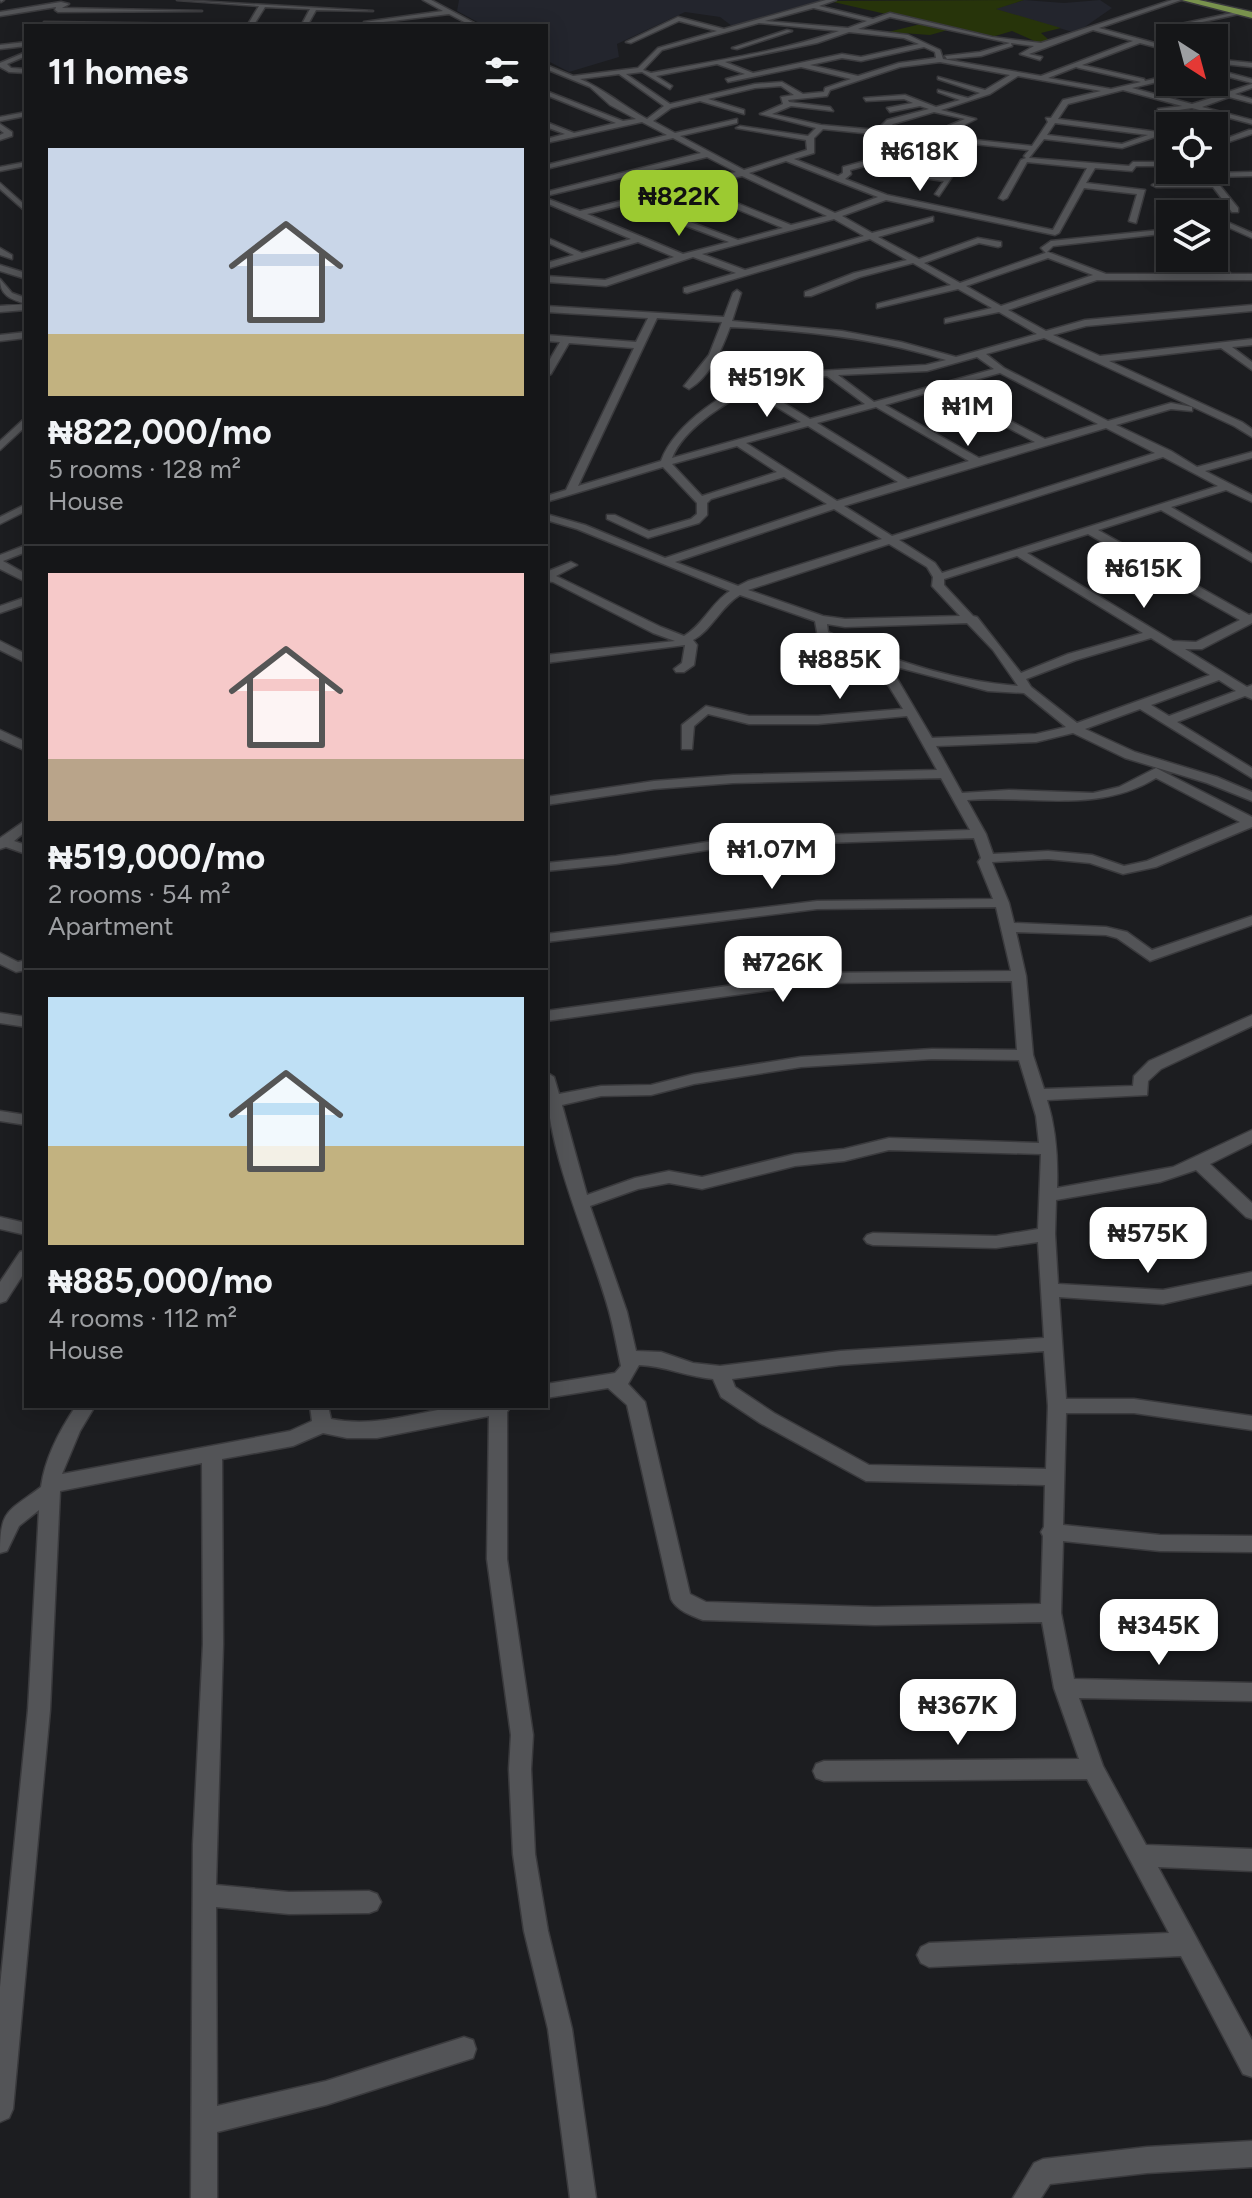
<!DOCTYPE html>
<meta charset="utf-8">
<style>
:root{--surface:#151618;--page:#222325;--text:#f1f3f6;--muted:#9d9fa2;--line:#343537;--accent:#9cca31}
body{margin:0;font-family:Figtree,sans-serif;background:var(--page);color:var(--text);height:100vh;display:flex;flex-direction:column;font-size:30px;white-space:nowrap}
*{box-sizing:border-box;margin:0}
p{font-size:26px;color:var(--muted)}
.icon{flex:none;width:44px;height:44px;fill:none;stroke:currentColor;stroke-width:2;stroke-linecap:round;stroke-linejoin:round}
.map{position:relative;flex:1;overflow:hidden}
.side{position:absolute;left:24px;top:24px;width:524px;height:1384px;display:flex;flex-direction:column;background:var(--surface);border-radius:0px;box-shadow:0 4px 20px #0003,0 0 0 2px var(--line)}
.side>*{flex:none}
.needle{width:52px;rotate:144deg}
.buttons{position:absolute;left:1156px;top:24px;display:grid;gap:16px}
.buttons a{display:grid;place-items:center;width:72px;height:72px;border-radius:0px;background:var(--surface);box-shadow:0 4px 20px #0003,0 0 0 2px var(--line);font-size:40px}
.price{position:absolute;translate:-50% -68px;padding:0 18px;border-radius:16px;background:#fff;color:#222;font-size:26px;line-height:52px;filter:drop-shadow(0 2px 4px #0008)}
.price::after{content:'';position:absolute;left:50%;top:48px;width:24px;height:18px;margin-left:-12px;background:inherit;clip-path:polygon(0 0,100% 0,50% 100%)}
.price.selected{background:var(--accent);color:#111}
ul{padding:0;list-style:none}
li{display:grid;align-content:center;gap:16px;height:424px;padding:0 24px}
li+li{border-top:2px solid var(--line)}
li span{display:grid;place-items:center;height:248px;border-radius:0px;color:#555}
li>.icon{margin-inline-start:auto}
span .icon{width:144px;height:144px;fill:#fffc;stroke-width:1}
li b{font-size:34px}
h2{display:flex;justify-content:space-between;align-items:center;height:96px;padding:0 24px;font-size:34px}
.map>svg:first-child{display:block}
.built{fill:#23252d}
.green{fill:#27340a}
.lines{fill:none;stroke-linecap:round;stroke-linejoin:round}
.minor-casing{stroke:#3a3a3d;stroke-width:3}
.highway-casing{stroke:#3a3a3d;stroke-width:3}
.minor{fill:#535457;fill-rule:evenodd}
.highway{fill:#79924d;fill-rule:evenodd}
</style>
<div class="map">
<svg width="1252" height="2198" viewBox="0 0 1252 2198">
<rect width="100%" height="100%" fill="#1c1d20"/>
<path class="built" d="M 459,0 L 823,0 L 732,26 L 720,17 L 685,12 L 617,44 L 619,57 L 569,72 L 546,60 L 546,26 L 485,26 L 457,11 Z
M 1024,0 L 1064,3 L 1100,0 L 1112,8 L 1076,33 L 994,9 Z"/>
<path class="green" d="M 1024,0 L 996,9 L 1061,28 L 1041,33 L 1049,40 L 1039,43 L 1012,31 L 992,37 L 955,28 L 930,35 L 888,32 L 925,23 L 829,1 Z"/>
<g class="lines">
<defs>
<path id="minor" d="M 0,0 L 4,0 L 1,2 Z
M 177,0 L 373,11 L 316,10 L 307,26 L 301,26 L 310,9 L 265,7 L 253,26 L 247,26 L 259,6 Z
M 423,0 L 431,0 L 480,26 L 472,26 L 449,14 L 367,24 L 364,22 L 443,11 Z
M 826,0 L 836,0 L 819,6 L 873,19 L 890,13 L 992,37 L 1041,43 L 1172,0 L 1181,0 L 1099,28 L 1170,47 L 1170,51 L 1140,43 L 1082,65 L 1144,79 L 1145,81 L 1170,75 L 1170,79 L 1132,88 L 1192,104 L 1221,95 L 1177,82 L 1188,82 L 1228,92 L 1252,84 L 1252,88 L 1235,94 L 1252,99 L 1252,103 L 1229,97 L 1202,107 L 1252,120 L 1252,124 L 1192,108 L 1158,113 L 1158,109 L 1182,106 L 1123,90 L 1068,104 L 1058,119 L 1158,132 L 1170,128 L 1170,132 L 1122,148 L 1044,139 L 1029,158 L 1129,166 L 1133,162 L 1170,162 L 1170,166 L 1136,166 L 1132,171 L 1095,168 L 1086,183 L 1145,190 L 1136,223 L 1129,221 L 1137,194 L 1084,188 L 1059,233 L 1055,235 L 886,200 L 842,216 L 872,233 L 933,217 L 933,221 L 878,237 L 919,259 L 978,238 L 1001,242 L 1001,246 L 998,247 L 979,243 L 924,263 L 960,283 L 1048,252 L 1106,274 L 1221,274 L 1203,258 L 1212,258 L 1231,274 L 1252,274 L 1252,280 L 1097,280 L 1008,310 L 1046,331 L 1085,320 L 1252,305 L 1252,311 L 1086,326 L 1053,335 L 1100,356 L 1252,339 L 1252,345 L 1232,347 L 1252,362 L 1252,370 L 1221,348 L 1109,361 L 1242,422 L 1252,429 L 1252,437 L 1234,426 L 1044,338 L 986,354 L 1004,368 L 1108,421 L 1171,403 L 1192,407 L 1192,411 L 1171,409 L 1116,425 L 1171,451 L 1197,467 L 1252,452 L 1252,458 L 1205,471 L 1252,495 L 1252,502 L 1226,490 L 1171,507 L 1252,554 L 1252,562 L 1161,510 L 1098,530 L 1249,615 L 1252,614 L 1252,623 L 1202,649 L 1185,649 L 1247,687 L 1252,685 L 1252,699 L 1245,696 L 1177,722 L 1252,768 L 1252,778 L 1140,709 L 1085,729 L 1135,752 L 1217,777 L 1252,792 L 1252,801 L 1207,783 L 1125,758 L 1073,733 L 1036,742 L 936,746 L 962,793 L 1009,790 L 1093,793 L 1119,787 L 1156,768 L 1252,817 L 1252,827 L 1156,867 L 1123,874 L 1090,863 L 1048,859 L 992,862 L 1009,903 L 1014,923 L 1106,927 L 1127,932 L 1152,950 L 1252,916 L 1252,925 L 1150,961 L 1117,938 L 1106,935 L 1016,932 L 1026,976 L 1033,1055 L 1044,1089 L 1133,1086 L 1134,1076 L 1149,1061 L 1252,1015 L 1252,1026 L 1161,1069 L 1148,1081 L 1147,1095 L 1047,1100 C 1056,1129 1058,1158 1057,1188 L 1173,1167 L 1252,1130 L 1252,1143 L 1210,1164 L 1252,1203 L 1252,1219 L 1246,1217 L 1196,1170 L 1160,1182 L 1056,1200 L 1055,1234 L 1058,1284 L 1163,1290 L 1252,1272 L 1252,1284 L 1163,1304 L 1059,1297 L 1066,1399 L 1134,1399 L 1252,1416 L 1252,1430 L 1134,1413 L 1066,1413 L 1063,1525 L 1160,1535 L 1252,1536 L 1252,1552 L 1160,1551 L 1063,1541 L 1061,1613 L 1074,1679 L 1252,1683 L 1252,1701 L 1079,1698 L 1103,1766 L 1146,1845 L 1252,1849 L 1252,1871 L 1158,1867 L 1252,2040 L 1252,2077 L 1243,2074 L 1181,1956 L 929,1967 L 921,1963 L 917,1955 L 921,1947 L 929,1943 L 1169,1933 L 1087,1779 L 824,1781 L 816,1778 L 813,1771 L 816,1764 L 824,1761 L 1079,1759 L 1054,1688 L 1042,1622 L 875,1625 L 703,1620 C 692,1616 676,1610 671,1599 L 627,1405 L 608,1388 L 546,1398 L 546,1384 L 615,1373 L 621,1366 C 617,1348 614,1329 609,1311 C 587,1233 546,1154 546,1072 L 554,1077 L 559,1094 L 601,1086 L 651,1085 L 694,1074 L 801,1057 L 932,1049 L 1017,1050 L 1012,981 L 821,983 L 546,1021 L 546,1011 L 821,973 L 1011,971 L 996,907 L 817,909 L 546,942 L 546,934 L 817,901 L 993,899 L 978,862 L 981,858 L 974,838 L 733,846 L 616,864 L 546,871 L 546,863 L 616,856 L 733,838 L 970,830 L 941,778 L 733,783 L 654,789 L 546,805 L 546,797 L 654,781 L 733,775 L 937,770 L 907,716 L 818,724 L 749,724 L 708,714 L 694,726 L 692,749 L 682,749 L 682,725 L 706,706 L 749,716 L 818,716 L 903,709 L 874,662 L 818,637 L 815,621 L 740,595 C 721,606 712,630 693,640 L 697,645 L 694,665 L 684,672 L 676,672 L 674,669 L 682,663 L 685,645 L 546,663 L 546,655 L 675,641 L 653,633 L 553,582 L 546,581 L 546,572 L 571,562 L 577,565 L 556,576 L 661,627 L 684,636 C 703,625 712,602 730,591 L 577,529 L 546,520 L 546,514 L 585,525 L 665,558 L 827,504 L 784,477 L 711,499 L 707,503 L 707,515 L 699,523 L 648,538 L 607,519 L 607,515 L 615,515 L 649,531 L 691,519 L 697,514 L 697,503 L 663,467 L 546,502 L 546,496 L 566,490 L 634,348 L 569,343 L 551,374 L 546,377 L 546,366 L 560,342 L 546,341 L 546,335 L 636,342 L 648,318 L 546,312 L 546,306 L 724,317 L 733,293 L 737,290 L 741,293 L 732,321 L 842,331 L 901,342 L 956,357 L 1037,334 L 999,312 L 945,323 L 945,319 L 992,308 L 958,289 L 877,308 L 877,304 L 951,285 L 913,263 L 860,277 L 811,296 L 805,296 L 805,292 L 854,273 L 907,260 L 870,239 L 687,293 L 684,292 L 684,288 L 736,273 L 693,257 L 606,286 L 546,282 L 546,276 L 605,280 L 674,257 L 638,242 L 546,269 L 546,263 L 574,255 L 546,242 L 546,237 L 582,253 L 631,239 L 546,203 L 546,198 L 580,211 L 682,186 L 685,183 L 689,184 L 736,172 L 707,157 L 546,196 L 546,192 L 701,153 L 673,138 L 546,169 L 546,165 L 667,135 L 642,122 L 546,143 L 546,139 L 565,134 L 546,127 L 546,122 L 574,133 L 616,123 L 546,95 L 546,91 L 623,121 L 636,119 L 610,105 L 590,87 L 546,69 L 546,65 L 573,76 L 638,68 L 658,48 L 717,31 L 679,21 L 631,43 L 626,42 L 678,17 L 724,29 ZM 813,8 L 814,8 L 867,21 L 848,28 L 765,21 ZM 890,17 L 1010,43 L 980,52 L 945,56 L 947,59 L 981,56 L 1012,46 L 1011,43 L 1034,46 L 1020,54 L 1040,60 L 1042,57 L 1029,54 L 1093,30 L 1133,41 L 1041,76 L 943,59 L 940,50 L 908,35 L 858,29 ZM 759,23 L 839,31 C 779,52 713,61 651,73 L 643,70 L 662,50 ZM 849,32 L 904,38 L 919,44 L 861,57 L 842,54 L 753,73 L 725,62 L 817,43 ZM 924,47 L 935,52 L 936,58 L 899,63 L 858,76 L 810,65 L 842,58 L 861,61 ZM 940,62 L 1010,75 L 985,90 L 938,77 L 938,79 L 980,93 L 968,98 L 938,90 L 938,92 L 960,100 L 936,107 L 905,95 L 864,98 L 866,101 L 904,99 L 913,103 L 887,108 L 890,112 L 920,106 L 929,109 L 887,120 L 877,130 L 821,125 L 772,114 L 791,106 L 833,111 L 830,107 L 789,102 L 788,100 L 827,96 L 830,90 L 900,67 ZM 717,64 L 745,74 L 726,79 L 728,82 L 801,67 L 851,79 L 825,88 L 824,92 L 803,94 L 782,82 L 755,84 L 670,104 L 626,74 L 642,72 L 670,89 L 672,86 L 656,76 ZM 1076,67 L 1079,68 L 1141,82 L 1111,89 L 1048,78 ZM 619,74 L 664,106 L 647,119 C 625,107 602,88 580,79 ZM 1018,76 L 1101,91 L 1063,100 L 1051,118 L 1046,118 L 1048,122 L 1032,146 L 947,137 L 954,130 L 976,119 L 941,110 L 990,94 ZM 781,86 L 794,95 L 781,97 L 783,104 L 760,114 L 816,128 L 808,136 L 740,126 L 736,128 L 806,140 L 807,150 L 744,170 L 680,136 L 737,123 L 737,119 L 675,133 L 653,121 L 671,108 L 700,101 L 744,114 L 744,110 L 708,99 L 755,88 ZM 934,112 L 965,119 L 948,126 L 939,136 L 885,131 L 893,124 ZM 1055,123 L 1148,135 L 1122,144 L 1047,135 ZM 823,129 L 873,134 L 865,143 L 869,160 L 843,167 L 843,173 L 838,176 L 794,159 L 814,153 L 814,138 ZM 881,135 L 967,144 L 958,158 L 909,153 L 905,155 L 956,162 L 946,176 L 894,171 L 890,173 L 944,181 L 935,194 L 939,196 L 974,144 L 1029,150 L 1024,156 L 1026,158 L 1021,160 L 999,198 L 1003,200 L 1007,198 L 1027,162 L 1087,168 L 1053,230 L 887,195 L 845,179 L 851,174 L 850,170 L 876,163 L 873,143 ZM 786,161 L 878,197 L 835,213 L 749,173 ZM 742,176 L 827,216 L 791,225 L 697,187 ZM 688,189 L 783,228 L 738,240 L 637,202 ZM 628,204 L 729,242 L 683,254 L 587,214 ZM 834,219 L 864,236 L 745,270 L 702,254 ZM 1048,258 L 1093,275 L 1001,306 L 966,286 ZM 657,318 L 722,322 L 709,355 L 684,386 L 689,389 C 710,377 722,349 730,327 C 803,330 876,338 946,360 L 926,365 L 766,374 C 729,390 676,421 661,461 L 578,486 ZM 977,357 L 994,369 L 874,402 L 838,375 L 927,371 ZM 1000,373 L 1098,424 L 1045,439 L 947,388 ZM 827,376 L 865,404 L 810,419 L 756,386 L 771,379 ZM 749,390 L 801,422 L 672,458 C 684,428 722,406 749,390 ZM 937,390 L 1035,442 L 979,458 L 885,405 ZM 876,407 L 969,461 L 908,479 L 817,423 ZM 808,426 L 898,482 L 837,501 L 746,443 ZM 1106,428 L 1155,453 L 892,536 L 844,506 ZM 737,446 L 777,472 L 702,496 L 672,464 ZM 1163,457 L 1218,486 L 942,573 L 935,563 L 899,540 ZM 834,509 L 882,539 L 748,581 L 738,586 L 675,562 ZM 1088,534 L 1240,620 L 1196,642 L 1173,641 L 1027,553 ZM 889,544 L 927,567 L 933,577 L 932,586 L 960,616 L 845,619 L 823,616 L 748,590 ZM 1017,556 L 1143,633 L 1068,654 L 1021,673 L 977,617 L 973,616 L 944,585 L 944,579 ZM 967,623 L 993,650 L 1018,686 C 952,681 888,659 828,632 L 827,624 L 845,627 ZM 1151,638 L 1210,675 L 1077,723 L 1031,687 L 1026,679 L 1076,660 ZM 889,665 L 988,691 L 1024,693 L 1066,727 L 1036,734 L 932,738 ZM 1219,680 L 1236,691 L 1169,716 L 1151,705 ZM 1156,778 L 1240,822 L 1147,861 L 1124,866 L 1092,855 L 1048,851 L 993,854 L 986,834 L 967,800 C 1031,795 1098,814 1156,778 ZM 932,1059 L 1019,1060 L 1036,1116 L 1039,1143 L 889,1138 L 844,1149 L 795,1154 L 702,1177 L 669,1171 L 635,1178 L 587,1195 L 562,1105 L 601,1096 L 651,1095 L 694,1084 L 801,1067 ZM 889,1150 L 1041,1154 L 1038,1229 L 996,1236 L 873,1233 L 867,1235 L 864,1239 L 867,1243 L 873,1245 L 996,1248 L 1038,1242 L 1044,1338 L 840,1351 L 720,1366 L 693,1363 L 661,1352 L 636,1351 L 627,1312 L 590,1206 L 638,1189 L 669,1183 L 702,1189 L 795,1166 L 844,1161 ZM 1044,1351 L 1048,1406 L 1046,1469 L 869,1465 L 774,1413 L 735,1387 L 732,1379 L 840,1365 ZM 639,1365 C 665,1366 688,1377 713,1379 L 721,1397 L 760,1423 L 866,1481 L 1045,1485 L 1044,1527 L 1041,1532 L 1043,1536 L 1041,1604 L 875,1607 L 706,1602 L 690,1594 L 645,1402 L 628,1384 Z
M 61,2 L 69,4 L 62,8 L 202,11 L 58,12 L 55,10 L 56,7 L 0,16 L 0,12 Z
M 1241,11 L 1239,14 L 1184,26 L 1181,24 Z
M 44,22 L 196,24 L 199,26 L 42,25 Z
M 787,30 L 792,31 L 737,49 L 732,48 Z
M 26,42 L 26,46 L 0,49 L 0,45 Z
M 26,52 L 26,56 L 7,64 L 11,68 L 26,69 L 26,73 L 9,72 L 0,67 L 0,63 Z
M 1160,58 L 1170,59 L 1170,63 L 1158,61 Z
M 1214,59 L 1252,63 L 1252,67 L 1214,63 Z
M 1214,69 L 1252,79 L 1252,83 L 1214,73 Z
M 26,112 L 26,116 L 0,121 L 0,117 Z
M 1195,118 L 1202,120 L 1188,126 L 1177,126 Z
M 0,124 L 12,132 L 12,136 L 0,140 L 0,135 L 4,133 L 0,130 Z
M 1249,130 L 1252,130 L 1252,134 L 1214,147 L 1214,143 Z
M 26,162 L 26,166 L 0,171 L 0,167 Z
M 1199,170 L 1207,170 L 1209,173 L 1252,172 L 1252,176 L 1213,177 L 1238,208 L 1238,212 L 1232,212 L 1213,187 L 1156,187 L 1152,185 L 1156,183 L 1209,183 Z
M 0,183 L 26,206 L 26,212 L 0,189 Z
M 1214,216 L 1252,233 L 1252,238 L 1214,221 Z
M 1170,229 L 1170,233 L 1053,246 L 1046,253 L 1041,248 L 1051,241 Z
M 0,248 L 12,255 L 12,259 L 0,255 Z
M 0,265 L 26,273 L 26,279 L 0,271 Z
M 0,279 L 12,293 L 26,298 L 26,304 C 11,299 0,296 0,279 Z
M 26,304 L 26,310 L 0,312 L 0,306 Z
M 26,332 L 26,338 L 0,341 L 0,335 Z
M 26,417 L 26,426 L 0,450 L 0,441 Z
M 26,504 L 26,511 L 0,524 L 0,517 Z
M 26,545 L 26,552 L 3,561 L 26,574 L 26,582 L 0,569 L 0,555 Z
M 26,597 L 26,604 L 0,613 L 0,606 Z
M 0,641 L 26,654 L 26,663 L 0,650 Z
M 0,730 L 26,742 L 26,751 L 0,739 Z
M 26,820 L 26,831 L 14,841 L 26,845 L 26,854 L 6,847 L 0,849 L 0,838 Z
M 0,953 L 18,962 L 26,960 L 26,970 L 16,972 L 0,964 Z
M 0,1013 L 26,1017 L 26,1027 L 0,1023 Z
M 0,1111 L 26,1115 L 26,1125 L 0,1121 Z
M 0,1217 L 26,1223 L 26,1235 L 0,1229 Z
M 26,1250 L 26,1270 L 6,1301 L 0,1303 L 0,1282 L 20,1252 Z
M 76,1406 L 95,1406 L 80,1431 L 62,1474 L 290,1431 L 312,1421 L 310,1406 L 328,1406 L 331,1419 C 376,1428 417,1412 461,1406 C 477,1404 495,1406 511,1406 L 507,1412 L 507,1559 L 533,1735 L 531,1769 L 535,1854 L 548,1931 L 572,2029 L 596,2198 L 570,2198 L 548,2029 L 524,1931 L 513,1854 L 509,1769 L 511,1735 L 487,1559 L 489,1416 L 377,1438 L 347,1438 L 323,1433 L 293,1446 L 222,1459 L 223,1644 L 216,1885 L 289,1892 L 369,1891 L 377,1894 L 381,1902 L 377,1910 L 369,1913 L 289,1914 L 216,1907 L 217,2106 L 326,2081 L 464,2037 L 473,2040 L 476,2049 L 473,2058 L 326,2105 L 217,2132 L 217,2198 L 191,2198 L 193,1844 L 203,1644 L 202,1463 L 60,1491 L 50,1710 L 13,2109 L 9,2118 L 0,2122 L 0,1987 L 28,1710 L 39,1510 L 19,1526 L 7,1551 L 0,1553 C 0,1509 8,1512 41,1487 C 45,1458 59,1431 76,1406 Z
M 1252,2141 L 1252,2167 L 1147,2173 L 1050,2184 L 1041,2198 L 1013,2198 L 1034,2163 L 1043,2159 L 1147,2147 Z"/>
<path id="highway" d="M 1182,0 L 1199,0 L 1252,12 L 1252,18 Z"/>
</defs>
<use href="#minor" class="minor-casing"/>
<use href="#highway" class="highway-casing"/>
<use href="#minor" class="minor"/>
<use href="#highway" class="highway"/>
</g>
</svg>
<div class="buttons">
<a><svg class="needle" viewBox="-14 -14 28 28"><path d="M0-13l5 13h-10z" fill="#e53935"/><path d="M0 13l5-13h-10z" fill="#9d9fa2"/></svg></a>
<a><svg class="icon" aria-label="locate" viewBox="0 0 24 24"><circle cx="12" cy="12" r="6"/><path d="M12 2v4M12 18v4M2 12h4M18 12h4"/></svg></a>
<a><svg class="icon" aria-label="layers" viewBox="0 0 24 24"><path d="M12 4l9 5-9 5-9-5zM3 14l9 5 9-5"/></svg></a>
</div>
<b class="price" style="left:920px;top:193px">₦618K</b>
<b class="price selected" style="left:679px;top:238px">₦822K</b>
<b class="price" style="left:767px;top:419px">₦519K</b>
<b class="price" style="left:968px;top:448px">₦1M</b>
<b class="price" style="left:1144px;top:610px">₦615K</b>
<b class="price" style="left:840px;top:701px">₦885K</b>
<b class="price" style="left:772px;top:891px">₦1.07M</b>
<b class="price" style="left:783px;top:1004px">₦726K</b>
<b class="price" style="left:1148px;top:1275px">₦575K</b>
<b class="price" style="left:1159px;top:1667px">₦345K</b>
<b class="price" style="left:958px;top:1747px">₦367K</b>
<section class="side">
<h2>11 homes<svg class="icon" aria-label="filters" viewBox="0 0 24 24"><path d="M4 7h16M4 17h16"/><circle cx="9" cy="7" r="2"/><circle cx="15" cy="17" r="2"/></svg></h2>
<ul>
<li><span style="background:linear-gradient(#c9d6e8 75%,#c2b280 0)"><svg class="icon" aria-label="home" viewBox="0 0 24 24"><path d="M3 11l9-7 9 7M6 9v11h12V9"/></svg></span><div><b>₦822,000/mo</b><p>5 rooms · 128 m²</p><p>House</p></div></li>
<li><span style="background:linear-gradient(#f6c9c9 75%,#b9a48a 0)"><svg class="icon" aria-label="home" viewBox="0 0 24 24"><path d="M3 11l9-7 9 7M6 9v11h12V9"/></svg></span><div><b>₦519,000/mo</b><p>2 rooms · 54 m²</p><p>Apartment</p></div></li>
<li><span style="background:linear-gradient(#bfe0f5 60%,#c2b280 0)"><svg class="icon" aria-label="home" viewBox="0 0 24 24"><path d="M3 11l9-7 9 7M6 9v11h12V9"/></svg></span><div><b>₦885,000/mo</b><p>4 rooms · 112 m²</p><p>House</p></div></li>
</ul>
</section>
</div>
